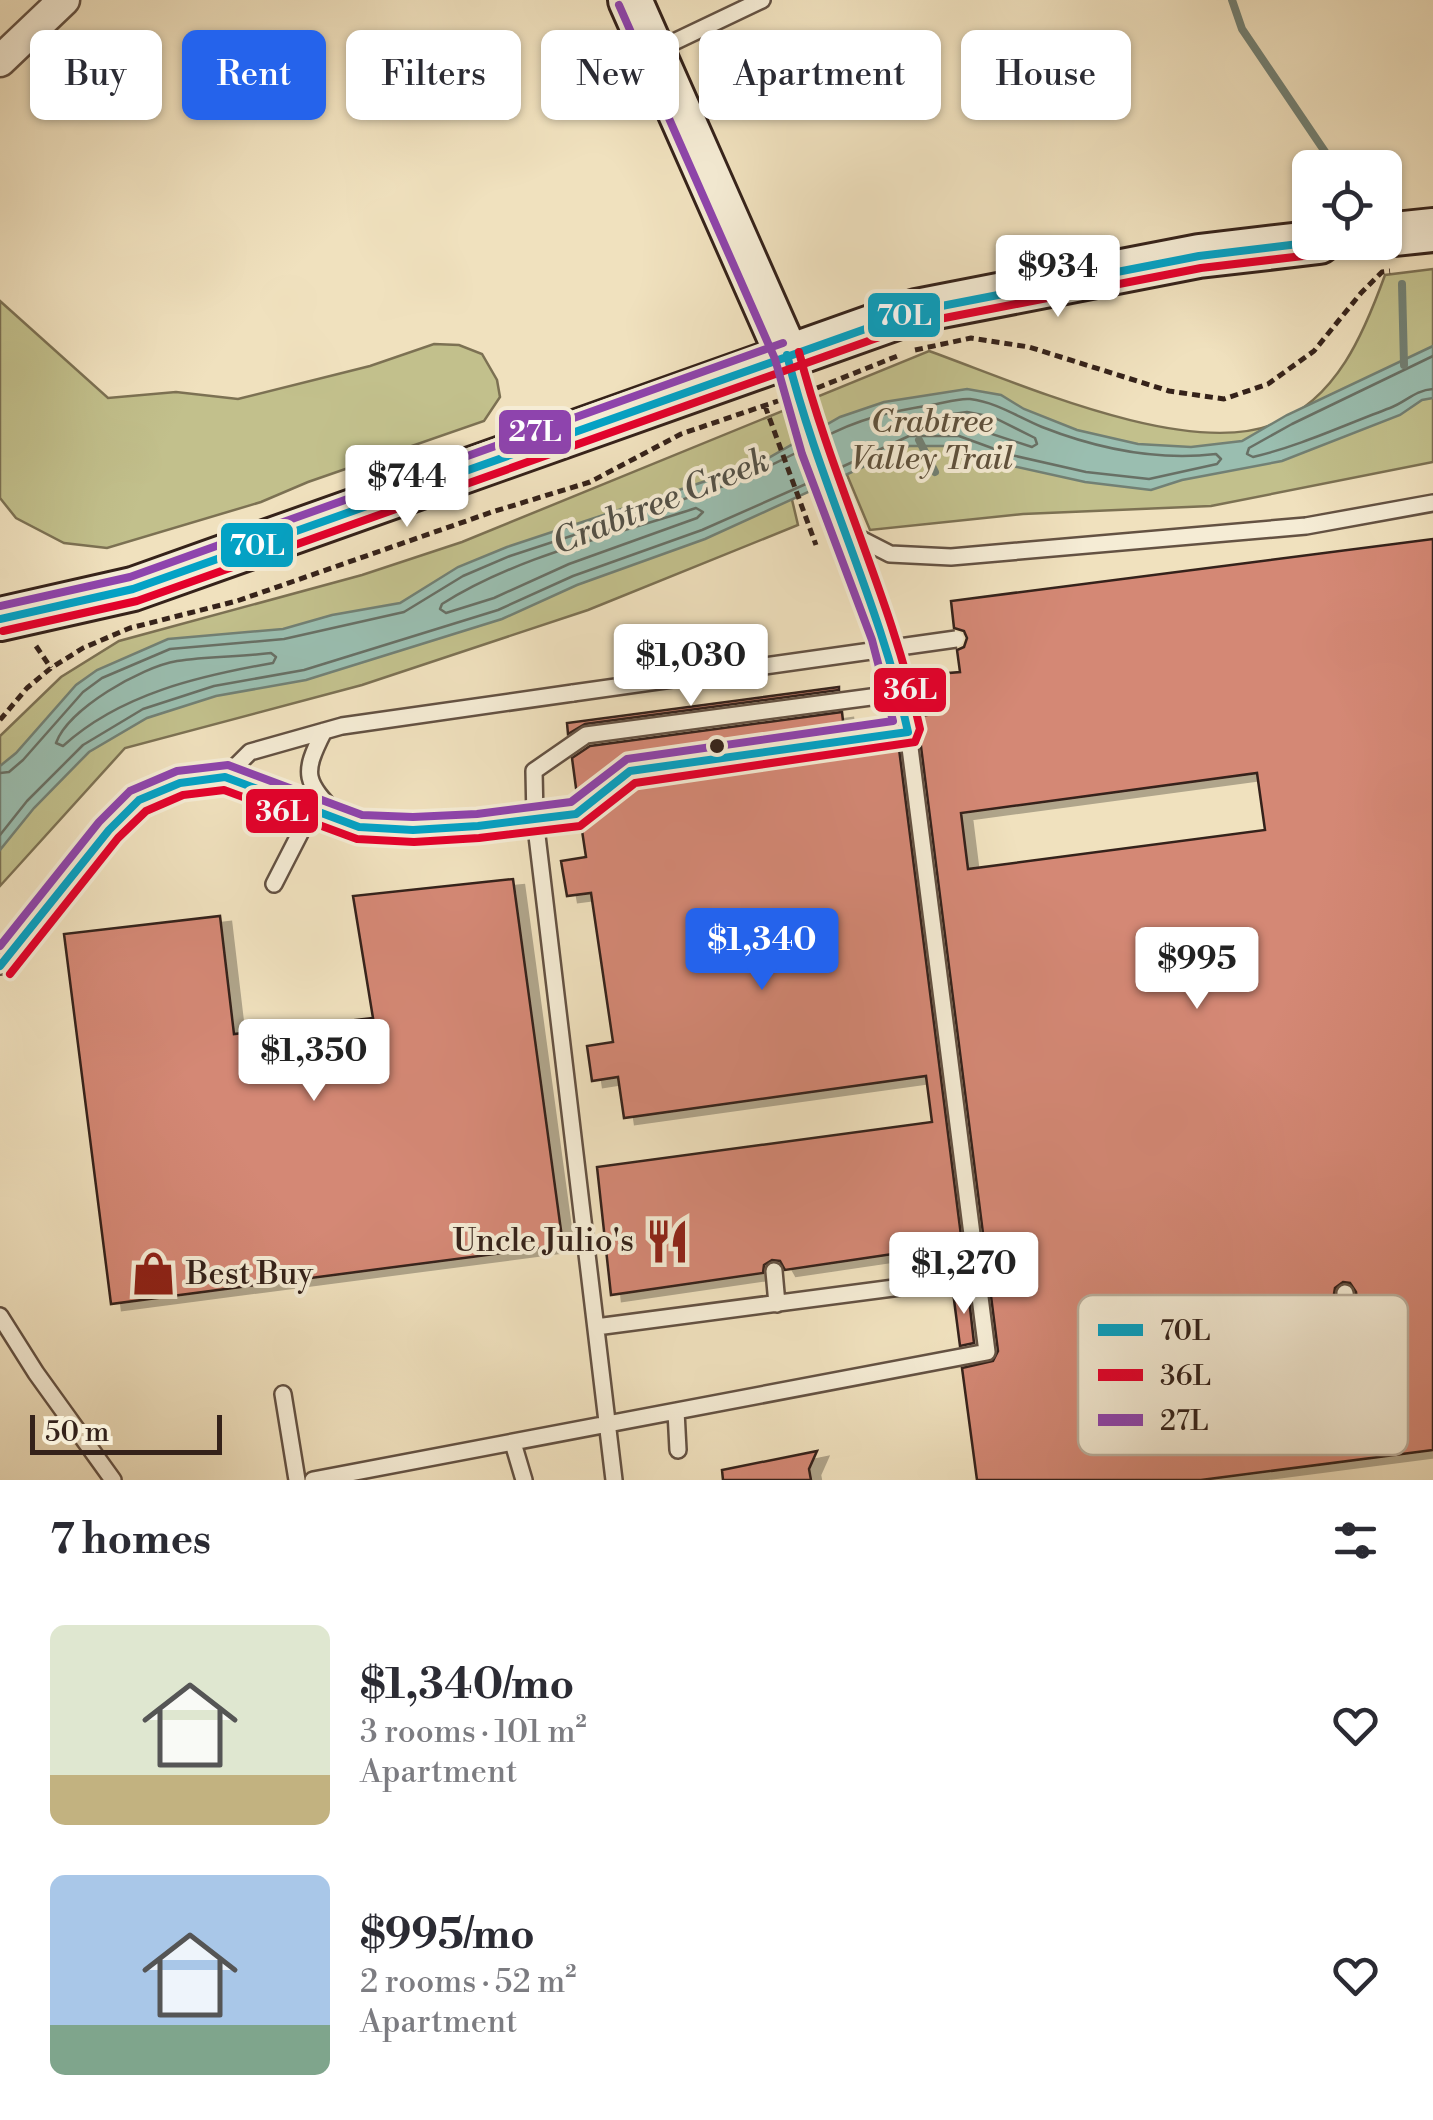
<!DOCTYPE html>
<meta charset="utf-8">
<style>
:root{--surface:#fff;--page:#f2f2f3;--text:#2b2b33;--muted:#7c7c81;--accent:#2563eb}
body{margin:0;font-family:"Libre Bodoni",serif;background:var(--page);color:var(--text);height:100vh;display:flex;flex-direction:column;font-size:38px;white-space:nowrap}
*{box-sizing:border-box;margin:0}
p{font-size:32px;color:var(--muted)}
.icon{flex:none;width:55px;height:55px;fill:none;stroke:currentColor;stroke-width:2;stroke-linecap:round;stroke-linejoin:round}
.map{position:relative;height:1480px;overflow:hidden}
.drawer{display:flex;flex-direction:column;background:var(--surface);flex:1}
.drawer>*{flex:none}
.guide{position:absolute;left:30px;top:30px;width:1375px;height:90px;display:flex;gap:20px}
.fabs{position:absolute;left:1292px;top:150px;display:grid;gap:20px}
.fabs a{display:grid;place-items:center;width:110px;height:110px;border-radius:15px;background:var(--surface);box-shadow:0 2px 8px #0004;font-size:50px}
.scale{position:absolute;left:30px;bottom:25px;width:192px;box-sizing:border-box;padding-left:10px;border:5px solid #35221a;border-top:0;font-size:28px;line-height:35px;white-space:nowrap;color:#35221a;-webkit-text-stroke:8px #f5ecd5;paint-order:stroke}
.price{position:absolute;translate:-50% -85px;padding:0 22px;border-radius:10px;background:#fff;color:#222;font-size:32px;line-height:65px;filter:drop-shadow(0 2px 5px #0008)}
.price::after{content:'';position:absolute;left:50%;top:60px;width:30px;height:22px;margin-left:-15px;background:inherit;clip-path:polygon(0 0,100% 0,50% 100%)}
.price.on{background:var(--accent);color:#fff}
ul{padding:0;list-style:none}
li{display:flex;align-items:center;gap:30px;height:250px;padding:0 50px}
li span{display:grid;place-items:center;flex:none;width:280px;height:200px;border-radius:15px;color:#555}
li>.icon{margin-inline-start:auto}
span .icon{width:120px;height:120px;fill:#fffc;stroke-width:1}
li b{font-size:42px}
h2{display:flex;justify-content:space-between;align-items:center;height:120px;padding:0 50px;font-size:42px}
.tag{padding:0 35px;border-radius:15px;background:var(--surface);box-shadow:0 2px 8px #0004;font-size:35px;line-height:90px}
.tag.on{background:var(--accent);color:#fff}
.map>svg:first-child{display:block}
.green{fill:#c2c08c;stroke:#7c7153;stroke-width:2.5}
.water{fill:#9abeb0;stroke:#728074;stroke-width:2.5}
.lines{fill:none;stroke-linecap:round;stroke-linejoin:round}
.shore{stroke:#687065;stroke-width:2.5}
.stream{stroke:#728074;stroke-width:8}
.building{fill:#d48874;stroke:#35221a;stroke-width:2.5;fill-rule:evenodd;filter:url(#shadow)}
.lane-casing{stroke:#645243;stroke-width:20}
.street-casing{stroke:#645243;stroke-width:35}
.secondary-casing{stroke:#35221a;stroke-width:48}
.path{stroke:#35221a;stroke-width:5;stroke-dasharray:8 5;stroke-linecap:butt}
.lane{stroke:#f5ecd5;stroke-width:15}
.street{stroke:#f5ecd5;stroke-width:30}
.secondary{stroke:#f5ecd5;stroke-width:42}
.lane-bridge-casing{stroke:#645243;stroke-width:20;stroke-linecap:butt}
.lane-bridge{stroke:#f5ecd5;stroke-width:15}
.bus-1-casing{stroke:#f5ecd5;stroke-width:15}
.bus-2-casing{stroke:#f5ecd5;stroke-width:15}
.bus-3-casing{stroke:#f5ecd5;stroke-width:15}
.bus-1{stroke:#03a2c5;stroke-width:8}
.bus-2{stroke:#e4002b;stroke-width:8}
.bus-3{stroke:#8e44ad;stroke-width:8}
.bus-dot{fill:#35221a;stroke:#f5ecd5;stroke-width:4}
.labels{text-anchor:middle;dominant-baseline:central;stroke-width:8;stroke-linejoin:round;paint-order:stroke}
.park-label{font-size:32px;font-style:italic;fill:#5f513c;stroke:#f5ecd5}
.poi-label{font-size:32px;fill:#35221a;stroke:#f5ecd5;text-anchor:end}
.water-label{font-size:35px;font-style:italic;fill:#535147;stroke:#f5ecd5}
.key{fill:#f5ecd5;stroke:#bbaf9d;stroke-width:2.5}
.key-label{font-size:28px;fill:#35221a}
.line-badge{stroke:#f5ecd5;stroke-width:4}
.badge-label{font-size:28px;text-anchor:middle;font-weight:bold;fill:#fff}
</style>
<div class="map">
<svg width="1433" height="1480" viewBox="0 0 1433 1480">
<defs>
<filter id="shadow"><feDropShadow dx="11" dy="6" stdDeviation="0" flood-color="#0004"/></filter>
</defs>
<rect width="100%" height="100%" fill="#f0e1be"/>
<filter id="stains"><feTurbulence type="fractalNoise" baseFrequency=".002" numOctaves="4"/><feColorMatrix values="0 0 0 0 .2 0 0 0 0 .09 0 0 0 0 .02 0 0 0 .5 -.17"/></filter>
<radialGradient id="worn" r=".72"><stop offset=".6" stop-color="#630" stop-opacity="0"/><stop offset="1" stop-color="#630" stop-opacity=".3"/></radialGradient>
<path class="green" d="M 1433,269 L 1433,462 L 1211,506 L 1023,514 L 870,530 L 845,470 L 789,487 L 798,525 L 588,610 L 362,685 L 125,748 L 0,886 L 0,736 L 61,677 L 119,641 L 362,575 L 462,542 L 929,351 C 1016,382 1186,459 1274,424 C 1337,399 1364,333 1385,275 Z
M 0,301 L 108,398 L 176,392 L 238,399 L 370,366 L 434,344 L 459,345 L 482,354 L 497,380 L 500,397 L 484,421 L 308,482 L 261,502 L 107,548 L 64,543 L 16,518 L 0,498 Z"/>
<path class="water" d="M 1433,346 L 1433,398 L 1422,400 L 1400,415 L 1282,461 L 1182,480 L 1151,490 L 1085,482 L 1008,465 L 957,446 L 909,446 L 705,539 L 577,585 L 502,619 L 306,680 L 216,696 L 147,718 L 89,752 L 34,808 L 0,850 L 0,766 L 16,753 L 76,685 L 97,670 L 168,639 L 283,629 L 332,615 L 400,603 L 458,567 L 507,547 L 736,471 L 770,457 L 840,417 L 884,402 L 967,389 L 1001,395 L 1024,409 L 1077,430 L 1138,444 L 1191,447 L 1242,441 L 1287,415 Z"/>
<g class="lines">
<path class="shore" d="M 1433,356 L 1292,424 L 1249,448 L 1247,454 L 1253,457 C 1300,446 1344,425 1390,408 C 1406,402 1415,390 1433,389
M 967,412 L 993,417 L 1035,438 L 1037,444 L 1032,447 L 952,421 L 953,414 Z
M 821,439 C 857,419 892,411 932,405 C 944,403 958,398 970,399 C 996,402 1018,417 1042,427 C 1098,449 1156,461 1216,454 L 1221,459 L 1217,464 L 1149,479 L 1086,472 L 1011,455 L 959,436 L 909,436 L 833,471
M 696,508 L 703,512 L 697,518 L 569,564 L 494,598 L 446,613 L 440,609 L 442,604 C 518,556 611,536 696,508 Z
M 271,653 L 276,657 L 273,663 C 199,676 120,694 63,746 L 56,743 C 68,709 141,667 177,661 C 207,656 240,657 271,653 Z
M 0,773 L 9,772 L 23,760 L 83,692 L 102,678 L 170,649 L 284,639 L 404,612 L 463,576 L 510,556 L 739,481 L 804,449
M 0,835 L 27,801 L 83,745 L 143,709 L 214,686 L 304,670 L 498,610 L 573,576 L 702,530 L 815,480"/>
<path class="stream" d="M 1232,0 L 1242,29 L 1336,168
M 1402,284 L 1404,365
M 919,440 L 935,472"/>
</g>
<path class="building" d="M 1433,539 L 1433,1450 L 1201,1480 L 977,1480 L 962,1368 L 993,1361 L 998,1351 L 919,731 L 913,722 L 916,717 L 943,712 L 937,674 L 960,672 L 957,650 L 964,647 L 967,638 L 964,631 L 954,628 L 951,601 ZM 1257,773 L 1265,830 L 968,869 L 961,813 ZM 1343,1282 L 1350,1283 L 1356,1292 L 1372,1421 L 1371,1427 L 1363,1433 L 1356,1432 L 1350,1423 L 1334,1294 L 1335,1288 Z
M 839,687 L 839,690 L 585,724 L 568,734 L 567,723 Z
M 842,712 L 844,730 L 896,720 L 900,724 L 897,733 L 965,1267 L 950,1269 L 947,1246 L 785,1270 L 780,1261 L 772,1260 L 764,1265 L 763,1273 L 611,1295 L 597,1167 L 932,1122 L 926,1076 L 624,1118 L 618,1077 L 592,1081 L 587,1046 L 613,1042 L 591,893 L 567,896 L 561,861 L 586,857 L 581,824 L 587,812 L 578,803 L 572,758 L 590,746 ZM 882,725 L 890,733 L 885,745 L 850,752 L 839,747 L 837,738 L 842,732 Z
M 513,879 L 563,1245 L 111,1304 L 64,934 L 220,916 L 234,1034 L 373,1018 L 353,896 Z
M 968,1290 L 974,1343 L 960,1346 L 953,1292 Z
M 817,1451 L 809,1469 L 811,1480 L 723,1480 L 722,1470 Z"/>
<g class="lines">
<defs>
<path id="lane" d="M 657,50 L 762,0
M 788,358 C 813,480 882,591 905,714
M 843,530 L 890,554 L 951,557 L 1306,526 L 1433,503
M 324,731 C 301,776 305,781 339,817
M 848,741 L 879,736
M 225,777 L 250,752 L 342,726 L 573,693
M 274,884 L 313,808
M 0,966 L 109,830 L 139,800 L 180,783 L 225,777 L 359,827 L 413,830 L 478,826 L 576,814
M 774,1271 L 777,1304
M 1345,1293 L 1361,1422
M 0,1316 L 36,1373 L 113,1480
M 596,1327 L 977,1277
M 283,1394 L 297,1480
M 676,1411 L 678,1450
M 513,1443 L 524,1480
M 313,1480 L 987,1352 L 908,732
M 614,1480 L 535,819 L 534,771 L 586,735 L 901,693"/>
<path id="street" d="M 0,61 L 64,0"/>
<path id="secondary" d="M 630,0 L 787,355
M 1385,235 L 1433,230
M 0,619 L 133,589 L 916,311 L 1199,256 L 1319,242"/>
</defs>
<use href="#lane" class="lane-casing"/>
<use href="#street" class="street-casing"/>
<use href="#secondary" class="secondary-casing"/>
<path class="path" d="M 915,350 L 971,338 L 1029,347 L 1169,391 L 1224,399 L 1268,384 L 1314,351 L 1361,293 L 1382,272 L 1390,271
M 817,388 L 900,355
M 765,406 L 816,545
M 36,646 L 51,668
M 0,720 L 27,688 L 51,668 L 83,648 L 130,628 L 237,601 L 492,512 L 590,482 L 681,434 L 778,401"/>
<use href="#lane" class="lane"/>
<use href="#street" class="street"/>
<use href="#secondary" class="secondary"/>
<defs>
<path id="lane-bridge" d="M 573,693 L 956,639"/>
</defs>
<use href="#lane-bridge" class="lane-bridge-casing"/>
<use href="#lane-bridge" class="lane-bridge"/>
<defs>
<path id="bus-1" d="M 0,619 L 133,589 L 916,311 L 1199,256 L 1315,242
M 0,966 L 109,830 L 139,800 L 180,783 L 225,777 L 359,827 L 413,830 L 478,826 L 576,814 L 630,771 L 908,732 C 880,602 819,484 787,355"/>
<path id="bus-2" d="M 3,631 L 137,601 L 919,323 L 1201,268 L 1320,254
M 10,974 L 118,838 L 146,811 L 183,795 L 224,790 L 357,839 L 414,842 L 479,838 L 580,826 L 635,783 L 915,742 L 920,729 C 892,599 832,481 799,352"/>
<path id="bus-3" d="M 0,606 L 130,577 L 783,343
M 0,946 L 99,822 L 130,791 L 177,771 L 228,765 L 362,815 L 413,817 L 477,814 L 571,802 L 627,759 L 893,721 L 872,640 L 802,454 L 775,359 L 619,5"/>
</defs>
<use href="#bus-1" class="bus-1-casing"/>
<use href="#bus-2" class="bus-2-casing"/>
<use href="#bus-3" class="bus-3-casing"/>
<use href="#bus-1" class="bus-1"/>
<use href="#bus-2" class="bus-2"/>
<use href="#bus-3" class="bus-3"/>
</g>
<defs>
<symbol id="restaurant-bare" viewBox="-9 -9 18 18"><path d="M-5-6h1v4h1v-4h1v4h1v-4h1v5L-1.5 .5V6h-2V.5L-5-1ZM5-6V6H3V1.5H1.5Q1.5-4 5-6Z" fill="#8f2418" stroke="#f5ecd5" stroke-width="2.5" paint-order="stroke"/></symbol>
<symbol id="shop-bare" viewBox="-9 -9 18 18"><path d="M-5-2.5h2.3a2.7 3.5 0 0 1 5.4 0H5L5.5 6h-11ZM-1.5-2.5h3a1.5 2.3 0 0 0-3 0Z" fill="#8f2418" stroke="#f5ecd5" stroke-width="2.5" paint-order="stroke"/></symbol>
</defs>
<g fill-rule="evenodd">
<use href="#restaurant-bare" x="636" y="1210" width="63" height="63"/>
<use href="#shop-bare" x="122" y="1242" width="63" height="63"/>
</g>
<circle class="bus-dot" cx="717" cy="746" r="9"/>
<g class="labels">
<g class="park-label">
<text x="932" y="422">Crabtree<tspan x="932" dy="37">Valley Trail</tspan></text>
</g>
<g class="poi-label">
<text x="634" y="1241">Uncle Julio's</text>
<text x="186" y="1274" text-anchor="start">Best Buy</text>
</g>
<g class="water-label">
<text transform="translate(661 502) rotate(-22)">Crabtree Creek</text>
</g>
</g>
<rect x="1078" y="1295" width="330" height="160" rx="15" class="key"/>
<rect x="1098" y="1324" width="45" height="12" fill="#03a2c5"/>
<rect x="1098" y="1369" width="45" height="12" fill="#e4002b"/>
<rect x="1098" y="1414" width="45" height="12" fill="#8e44ad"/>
<g class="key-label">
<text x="1160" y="1340">70L</text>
<text x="1160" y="1385">36L</text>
<text x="1160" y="1430">27L</text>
</g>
<g class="line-badge">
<rect x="866" y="291" width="76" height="48" rx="10" fill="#03a2c5"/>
<rect x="497" y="408" width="76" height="48" rx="10" fill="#8e44ad"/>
<rect x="219" y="521" width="76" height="48" rx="10" fill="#03a2c5"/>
<rect x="872" y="666" width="76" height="48" rx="10" fill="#e4002b"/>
<rect x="244" y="787" width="76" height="48" rx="10" fill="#e4002b"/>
</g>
<g class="badge-label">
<text x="904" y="325">70L</text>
<text x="535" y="441">27L</text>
<text x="257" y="555">70L</text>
<text x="910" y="699">36L</text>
<text x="282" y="821">36L</text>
</g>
<rect width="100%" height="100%" filter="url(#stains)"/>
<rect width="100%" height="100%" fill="url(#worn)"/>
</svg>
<div class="fabs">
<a><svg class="icon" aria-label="locate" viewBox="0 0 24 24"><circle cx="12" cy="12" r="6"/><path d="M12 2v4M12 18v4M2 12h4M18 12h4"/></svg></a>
</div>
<div class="scale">50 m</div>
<b class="price" style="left:1058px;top:320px">$934</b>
<b class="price" style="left:407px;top:530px">$744</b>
<b class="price" style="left:691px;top:709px">$1,030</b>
<b class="price on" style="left:762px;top:993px">$1,340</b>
<b class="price" style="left:1197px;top:1012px">$995</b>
<b class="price" style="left:314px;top:1104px">$1,350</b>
<b class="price" style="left:964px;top:1317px">$1,270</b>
<div class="guide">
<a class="tag">Buy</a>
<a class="tag on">Rent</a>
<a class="tag">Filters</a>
<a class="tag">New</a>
<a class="tag">Apartment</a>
<a class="tag">House</a>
</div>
</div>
<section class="drawer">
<h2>7 homes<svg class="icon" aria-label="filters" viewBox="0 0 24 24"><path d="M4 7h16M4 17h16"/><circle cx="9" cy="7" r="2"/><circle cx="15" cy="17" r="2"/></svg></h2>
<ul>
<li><span style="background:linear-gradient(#dfe7d0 75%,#c2b280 0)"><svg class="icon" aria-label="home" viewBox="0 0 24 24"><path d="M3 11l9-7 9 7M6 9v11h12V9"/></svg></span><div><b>$1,340/mo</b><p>3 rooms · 101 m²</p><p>Apartment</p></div><svg class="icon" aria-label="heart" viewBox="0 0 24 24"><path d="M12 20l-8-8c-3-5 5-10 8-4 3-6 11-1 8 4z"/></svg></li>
<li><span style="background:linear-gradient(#a9c7e8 75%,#7fa58c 0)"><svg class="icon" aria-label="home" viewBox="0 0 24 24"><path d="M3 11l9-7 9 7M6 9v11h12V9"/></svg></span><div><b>$995/mo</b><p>2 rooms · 52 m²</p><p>Apartment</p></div><svg class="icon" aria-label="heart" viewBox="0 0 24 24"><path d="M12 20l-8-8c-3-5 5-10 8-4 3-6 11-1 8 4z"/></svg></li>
</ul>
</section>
